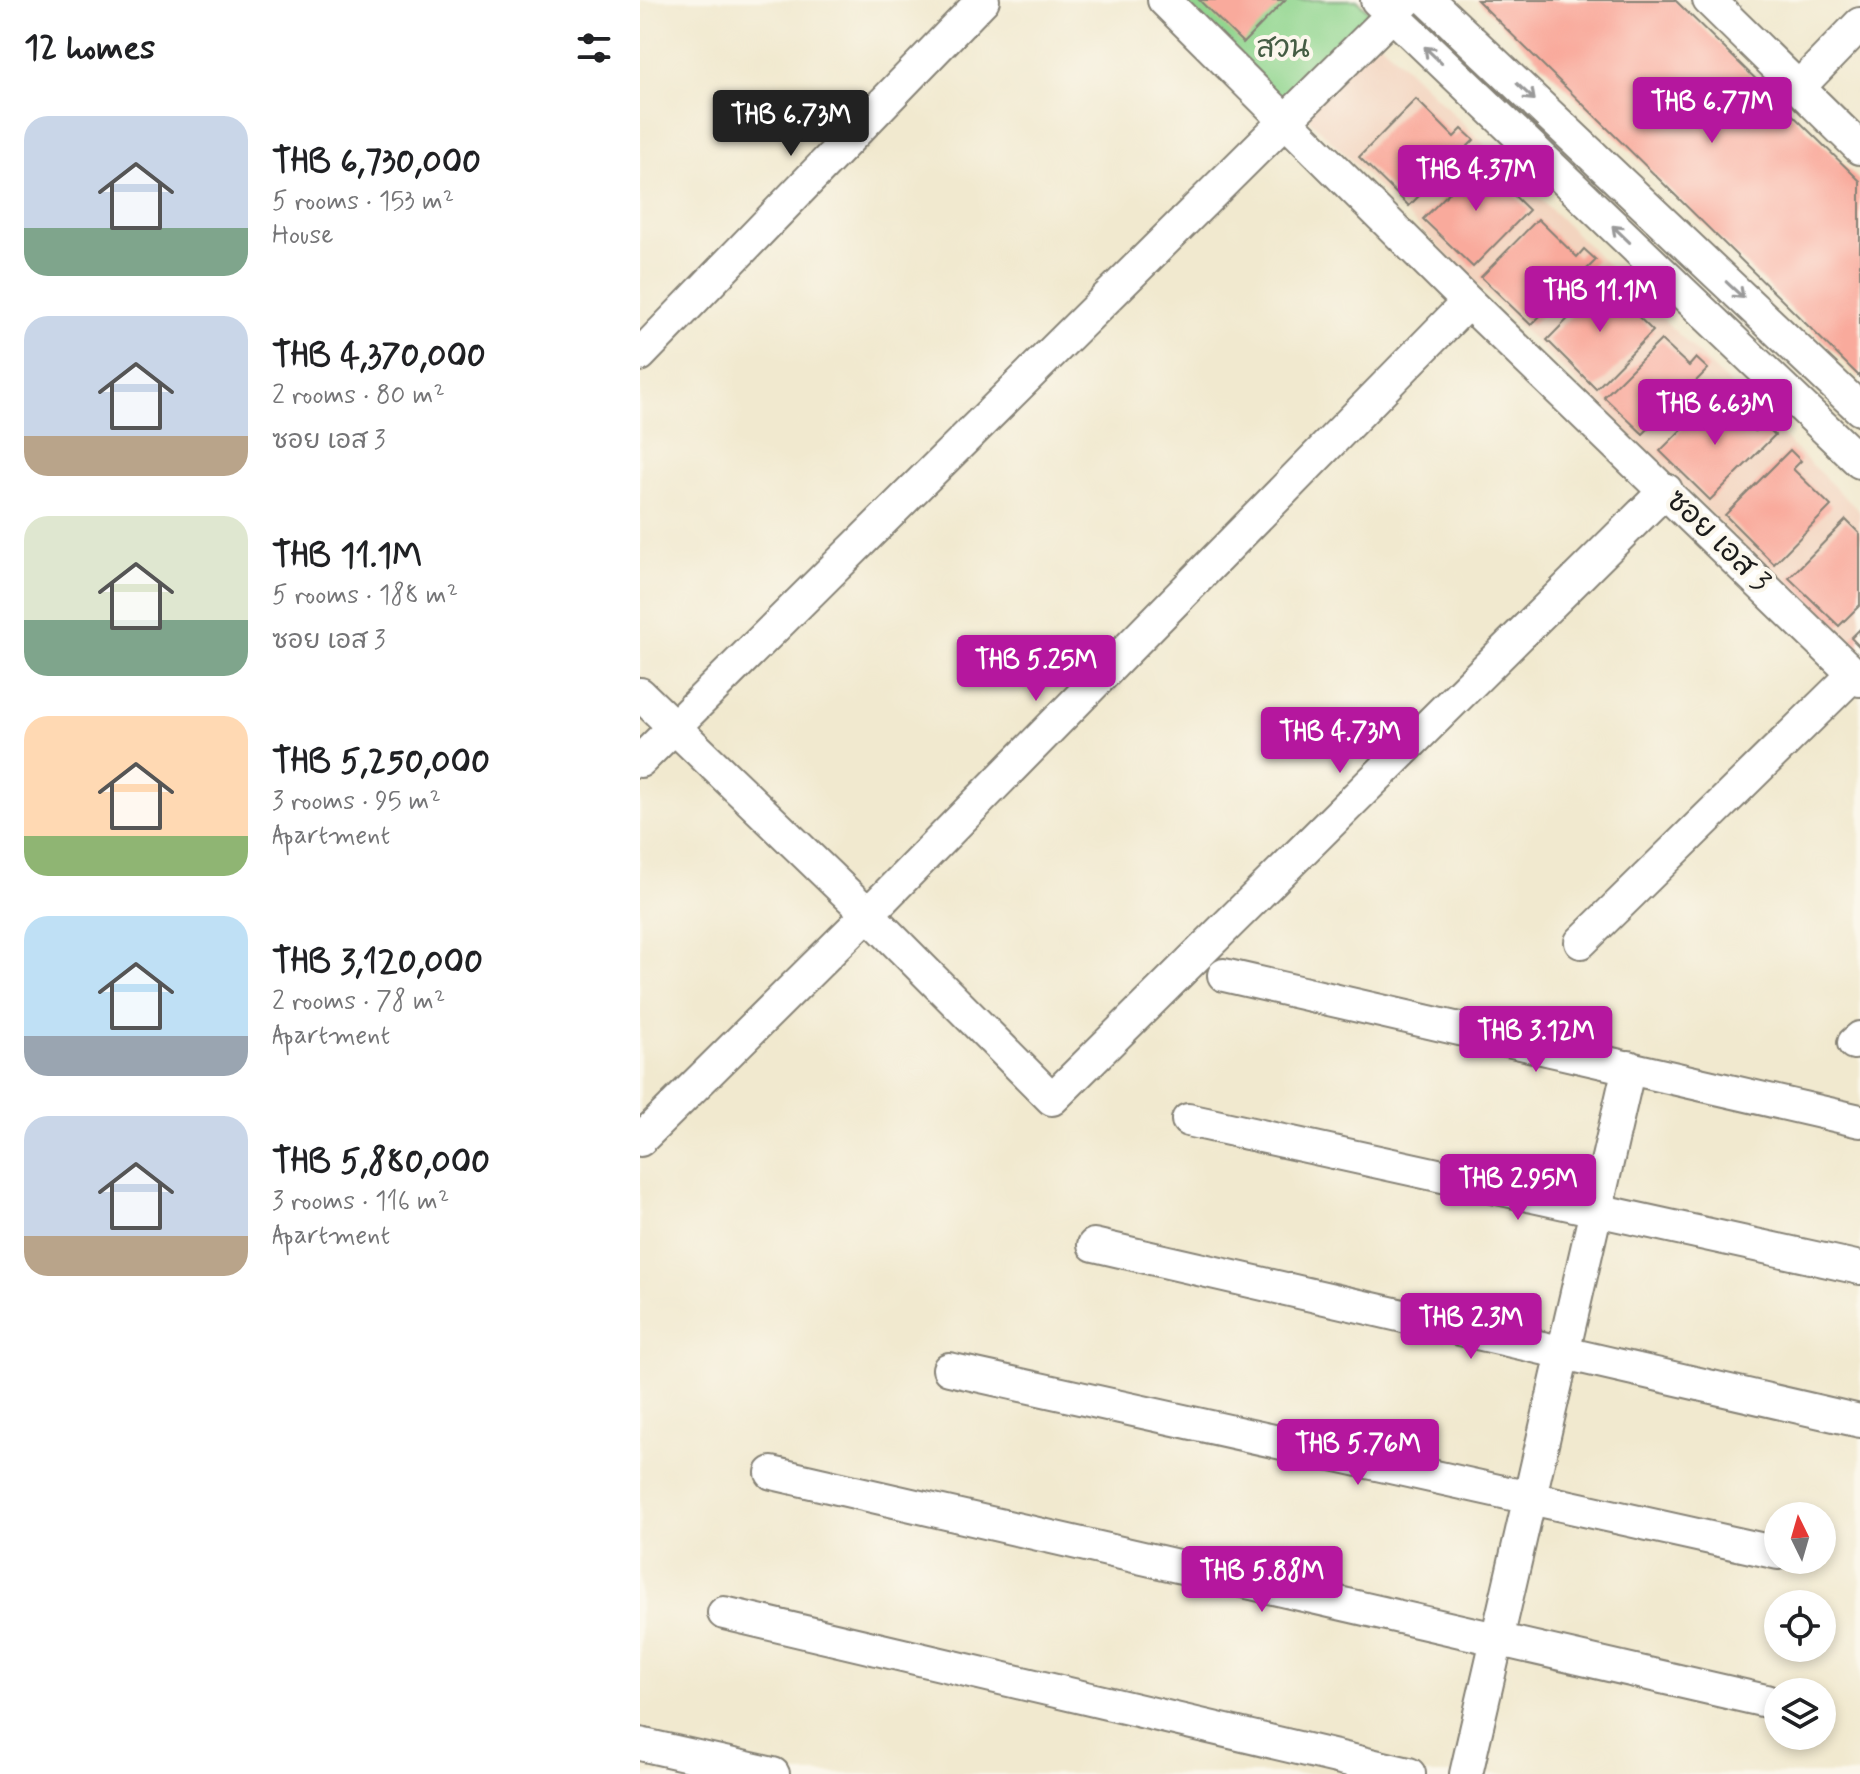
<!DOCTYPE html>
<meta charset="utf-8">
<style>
:root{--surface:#fff;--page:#f6f6f6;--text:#202124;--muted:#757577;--accent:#b5179e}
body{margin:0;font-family:Mynerve,"Playpen Sans Thai",sans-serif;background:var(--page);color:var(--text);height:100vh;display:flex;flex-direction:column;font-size:30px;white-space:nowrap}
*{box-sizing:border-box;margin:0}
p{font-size:26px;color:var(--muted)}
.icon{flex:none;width:44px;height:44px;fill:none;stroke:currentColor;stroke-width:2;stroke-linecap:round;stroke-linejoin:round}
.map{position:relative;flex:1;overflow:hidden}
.side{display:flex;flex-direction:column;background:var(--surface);width:640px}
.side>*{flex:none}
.needle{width:52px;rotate:355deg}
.tools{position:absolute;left:1124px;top:1502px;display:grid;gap:16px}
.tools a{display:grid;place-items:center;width:72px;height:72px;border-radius:50%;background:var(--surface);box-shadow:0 4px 12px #0003;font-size:40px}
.price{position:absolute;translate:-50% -68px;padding:0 18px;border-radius:8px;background:var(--accent);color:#fff;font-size:26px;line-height:52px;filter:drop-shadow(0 2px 4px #0008)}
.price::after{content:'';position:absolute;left:50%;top:48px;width:24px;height:18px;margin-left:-12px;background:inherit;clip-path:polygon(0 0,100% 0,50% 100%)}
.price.on{background:#222;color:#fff}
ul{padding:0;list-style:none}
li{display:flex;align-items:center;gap:24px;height:200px;padding:0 24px}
li span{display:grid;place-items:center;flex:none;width:224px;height:160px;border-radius:24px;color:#555}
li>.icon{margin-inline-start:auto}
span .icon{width:96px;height:96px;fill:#fffc;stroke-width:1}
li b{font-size:34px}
h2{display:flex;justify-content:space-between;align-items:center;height:96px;padding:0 24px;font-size:34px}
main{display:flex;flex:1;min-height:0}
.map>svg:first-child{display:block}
.built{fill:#f3d4bf}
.green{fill:#91d68f;stroke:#567956;stroke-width:2}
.building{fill:#f9aa9c}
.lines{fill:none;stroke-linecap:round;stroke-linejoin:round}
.minor-casing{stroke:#868276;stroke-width:36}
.minor{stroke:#fff;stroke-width:32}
.oneway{stroke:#999}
.labels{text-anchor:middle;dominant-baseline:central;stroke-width:8;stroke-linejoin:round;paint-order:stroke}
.park-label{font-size:30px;fill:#455d44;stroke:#fbf7ec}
.street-label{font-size:30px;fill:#1c1c1c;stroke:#fbf7ec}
</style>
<main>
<section class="side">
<h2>12 homes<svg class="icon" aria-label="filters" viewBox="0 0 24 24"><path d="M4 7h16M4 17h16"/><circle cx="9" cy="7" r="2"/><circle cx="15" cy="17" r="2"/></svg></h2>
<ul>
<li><span style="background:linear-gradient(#c9d6e8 70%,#7fa58c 0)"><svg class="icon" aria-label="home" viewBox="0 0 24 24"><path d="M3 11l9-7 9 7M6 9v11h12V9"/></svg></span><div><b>THB 6,730,000</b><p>5 rooms · 153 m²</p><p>House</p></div></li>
<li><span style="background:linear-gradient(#c9d6e8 75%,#b9a48a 0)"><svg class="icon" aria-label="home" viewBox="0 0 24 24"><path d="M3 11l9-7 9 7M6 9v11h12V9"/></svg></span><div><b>THB 4,370,000</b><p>2 rooms · 80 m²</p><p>ซอย เอส 3</p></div></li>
<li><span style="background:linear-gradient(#dfe7d0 65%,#7fa58c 0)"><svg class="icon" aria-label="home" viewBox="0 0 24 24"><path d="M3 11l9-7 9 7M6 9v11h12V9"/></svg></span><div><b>THB 11.1M</b><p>5 rooms · 188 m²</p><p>ซอย เอส 3</p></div></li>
<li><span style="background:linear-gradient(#ffd9b3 75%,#8fb573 0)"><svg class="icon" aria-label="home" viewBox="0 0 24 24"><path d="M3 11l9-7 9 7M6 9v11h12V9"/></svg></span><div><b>THB 5,250,000</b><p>3 rooms · 95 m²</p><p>Apartment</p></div></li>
<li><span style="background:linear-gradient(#bfe0f5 75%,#9aa5b1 0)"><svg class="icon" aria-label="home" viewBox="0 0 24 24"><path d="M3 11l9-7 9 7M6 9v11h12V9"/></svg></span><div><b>THB 3,120,000</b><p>2 rooms · 78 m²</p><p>Apartment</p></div></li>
<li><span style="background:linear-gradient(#c9d6e8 75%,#b9a48a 0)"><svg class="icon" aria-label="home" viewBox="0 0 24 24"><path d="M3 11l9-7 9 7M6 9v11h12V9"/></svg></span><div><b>THB 5,880,000</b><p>3 rooms · 116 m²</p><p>Apartment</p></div></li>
</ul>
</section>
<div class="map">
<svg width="1220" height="1774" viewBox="0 0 1220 1774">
<rect width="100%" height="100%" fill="#fbf7ec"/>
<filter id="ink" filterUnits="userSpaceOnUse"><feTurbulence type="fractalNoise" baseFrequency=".0125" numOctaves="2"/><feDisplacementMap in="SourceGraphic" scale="16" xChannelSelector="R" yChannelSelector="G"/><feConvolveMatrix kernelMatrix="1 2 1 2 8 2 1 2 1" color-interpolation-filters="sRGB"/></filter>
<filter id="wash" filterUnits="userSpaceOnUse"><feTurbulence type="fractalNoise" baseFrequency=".006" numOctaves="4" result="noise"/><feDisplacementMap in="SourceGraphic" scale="32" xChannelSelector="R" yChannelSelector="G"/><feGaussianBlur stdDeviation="1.8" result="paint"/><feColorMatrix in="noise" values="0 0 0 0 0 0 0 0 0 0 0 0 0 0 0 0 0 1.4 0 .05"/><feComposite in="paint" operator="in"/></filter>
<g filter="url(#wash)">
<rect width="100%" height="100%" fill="#f1e9cf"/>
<path class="built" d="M 548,0 L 697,0 L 1220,512 L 1220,660 Z"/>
<path class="green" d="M 525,0 L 717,0 L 740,22 L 645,119 Z"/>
<g id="blocks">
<path class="building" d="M 559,0 L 645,0 L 603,43 Z
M 837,0 L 1035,0 L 1220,181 L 1220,377 Z
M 776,99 L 814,137 L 822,129 L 834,140 L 769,206 L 719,157 Z
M 847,154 L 859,165 L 851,173 L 889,210 L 833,267 L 783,219 Z
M 898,219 L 937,257 L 944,249 L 956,260 L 891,325 L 841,277 Z
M 971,275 L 982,286 L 975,294 L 1013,331 L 956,389 L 907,340 Z
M 1021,340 L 1049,366 L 1056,358 L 1068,369 L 1003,434 L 964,397 Z
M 1077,394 L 1115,431 L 1123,423 L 1135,435 L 1070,500 L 1020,451 Z
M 1150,450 L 1161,461 L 1153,469 L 1191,506 L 1134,564 L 1085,515 Z
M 1206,520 L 1220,534 L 1220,605 L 1199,626 L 1149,578 Z
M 1220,629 L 1220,647 L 1211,638 Z"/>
</g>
</g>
<g filter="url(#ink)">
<use href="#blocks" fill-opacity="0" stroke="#868276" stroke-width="2"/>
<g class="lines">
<defs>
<path id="minor" d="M 524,0 L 828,302 L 1220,680
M 737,0 L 1220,462
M 788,0 L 1220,409
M 1069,0 L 1220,148
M 1159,87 L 1220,24
M 0,355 L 343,0
M 0,694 L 228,914 L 412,1099 L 1026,490
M 0,761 L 767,0
M 941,942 L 1214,674
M 584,975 L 1220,1121
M 1214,1043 L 1220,1038
M 548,1120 L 1220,1268
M 0,1140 L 228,914 L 828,302
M 454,1245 L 1220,1421
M 309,1369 L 1138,1553
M 132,1473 L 1126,1701
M 84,1613 L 769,1774
M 0,1744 L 133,1774
M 826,1774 L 989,1067"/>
</defs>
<use href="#minor" class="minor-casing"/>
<use href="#minor" class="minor"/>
</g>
<defs><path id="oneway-shaft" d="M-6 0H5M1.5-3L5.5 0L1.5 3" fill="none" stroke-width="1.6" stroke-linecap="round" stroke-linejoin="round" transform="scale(2)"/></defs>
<g class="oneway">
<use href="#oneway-shaft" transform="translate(793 55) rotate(-136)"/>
<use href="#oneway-shaft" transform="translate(886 92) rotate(43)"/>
<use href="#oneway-shaft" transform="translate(981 234) rotate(-136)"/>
<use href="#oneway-shaft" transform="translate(1095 290) rotate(43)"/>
</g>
</g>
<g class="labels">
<g class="park-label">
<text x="643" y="48">สวน</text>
</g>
<g class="street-label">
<text transform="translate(1078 541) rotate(44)">ซอย เอส 3</text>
</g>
</g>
</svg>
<div class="tools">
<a><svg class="needle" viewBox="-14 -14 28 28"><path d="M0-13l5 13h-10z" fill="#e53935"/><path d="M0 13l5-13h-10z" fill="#757577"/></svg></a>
<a><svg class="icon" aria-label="locate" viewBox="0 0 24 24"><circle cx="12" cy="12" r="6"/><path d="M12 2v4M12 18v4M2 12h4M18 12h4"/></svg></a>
<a><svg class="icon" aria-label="layers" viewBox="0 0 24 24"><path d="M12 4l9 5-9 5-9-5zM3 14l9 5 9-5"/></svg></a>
</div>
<b class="price" style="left:1072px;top:145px">THB 6.77M</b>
<b class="price on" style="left:151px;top:158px">THB 6.73M</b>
<b class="price" style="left:836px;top:213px">THB 4.37M</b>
<b class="price" style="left:960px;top:334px">THB 11.1M</b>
<b class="price" style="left:1075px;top:447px">THB 6.63M</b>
<b class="price" style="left:396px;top:703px">THB 5.25M</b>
<b class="price" style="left:700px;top:775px">THB 4.73M</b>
<b class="price" style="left:896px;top:1074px">THB 3.12M</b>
<b class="price" style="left:878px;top:1222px">THB 2.95M</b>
<b class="price" style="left:831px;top:1361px">THB 2.3M</b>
<b class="price" style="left:718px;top:1487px">THB 5.76M</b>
<b class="price" style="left:622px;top:1614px">THB 5.88M</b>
</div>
</main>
